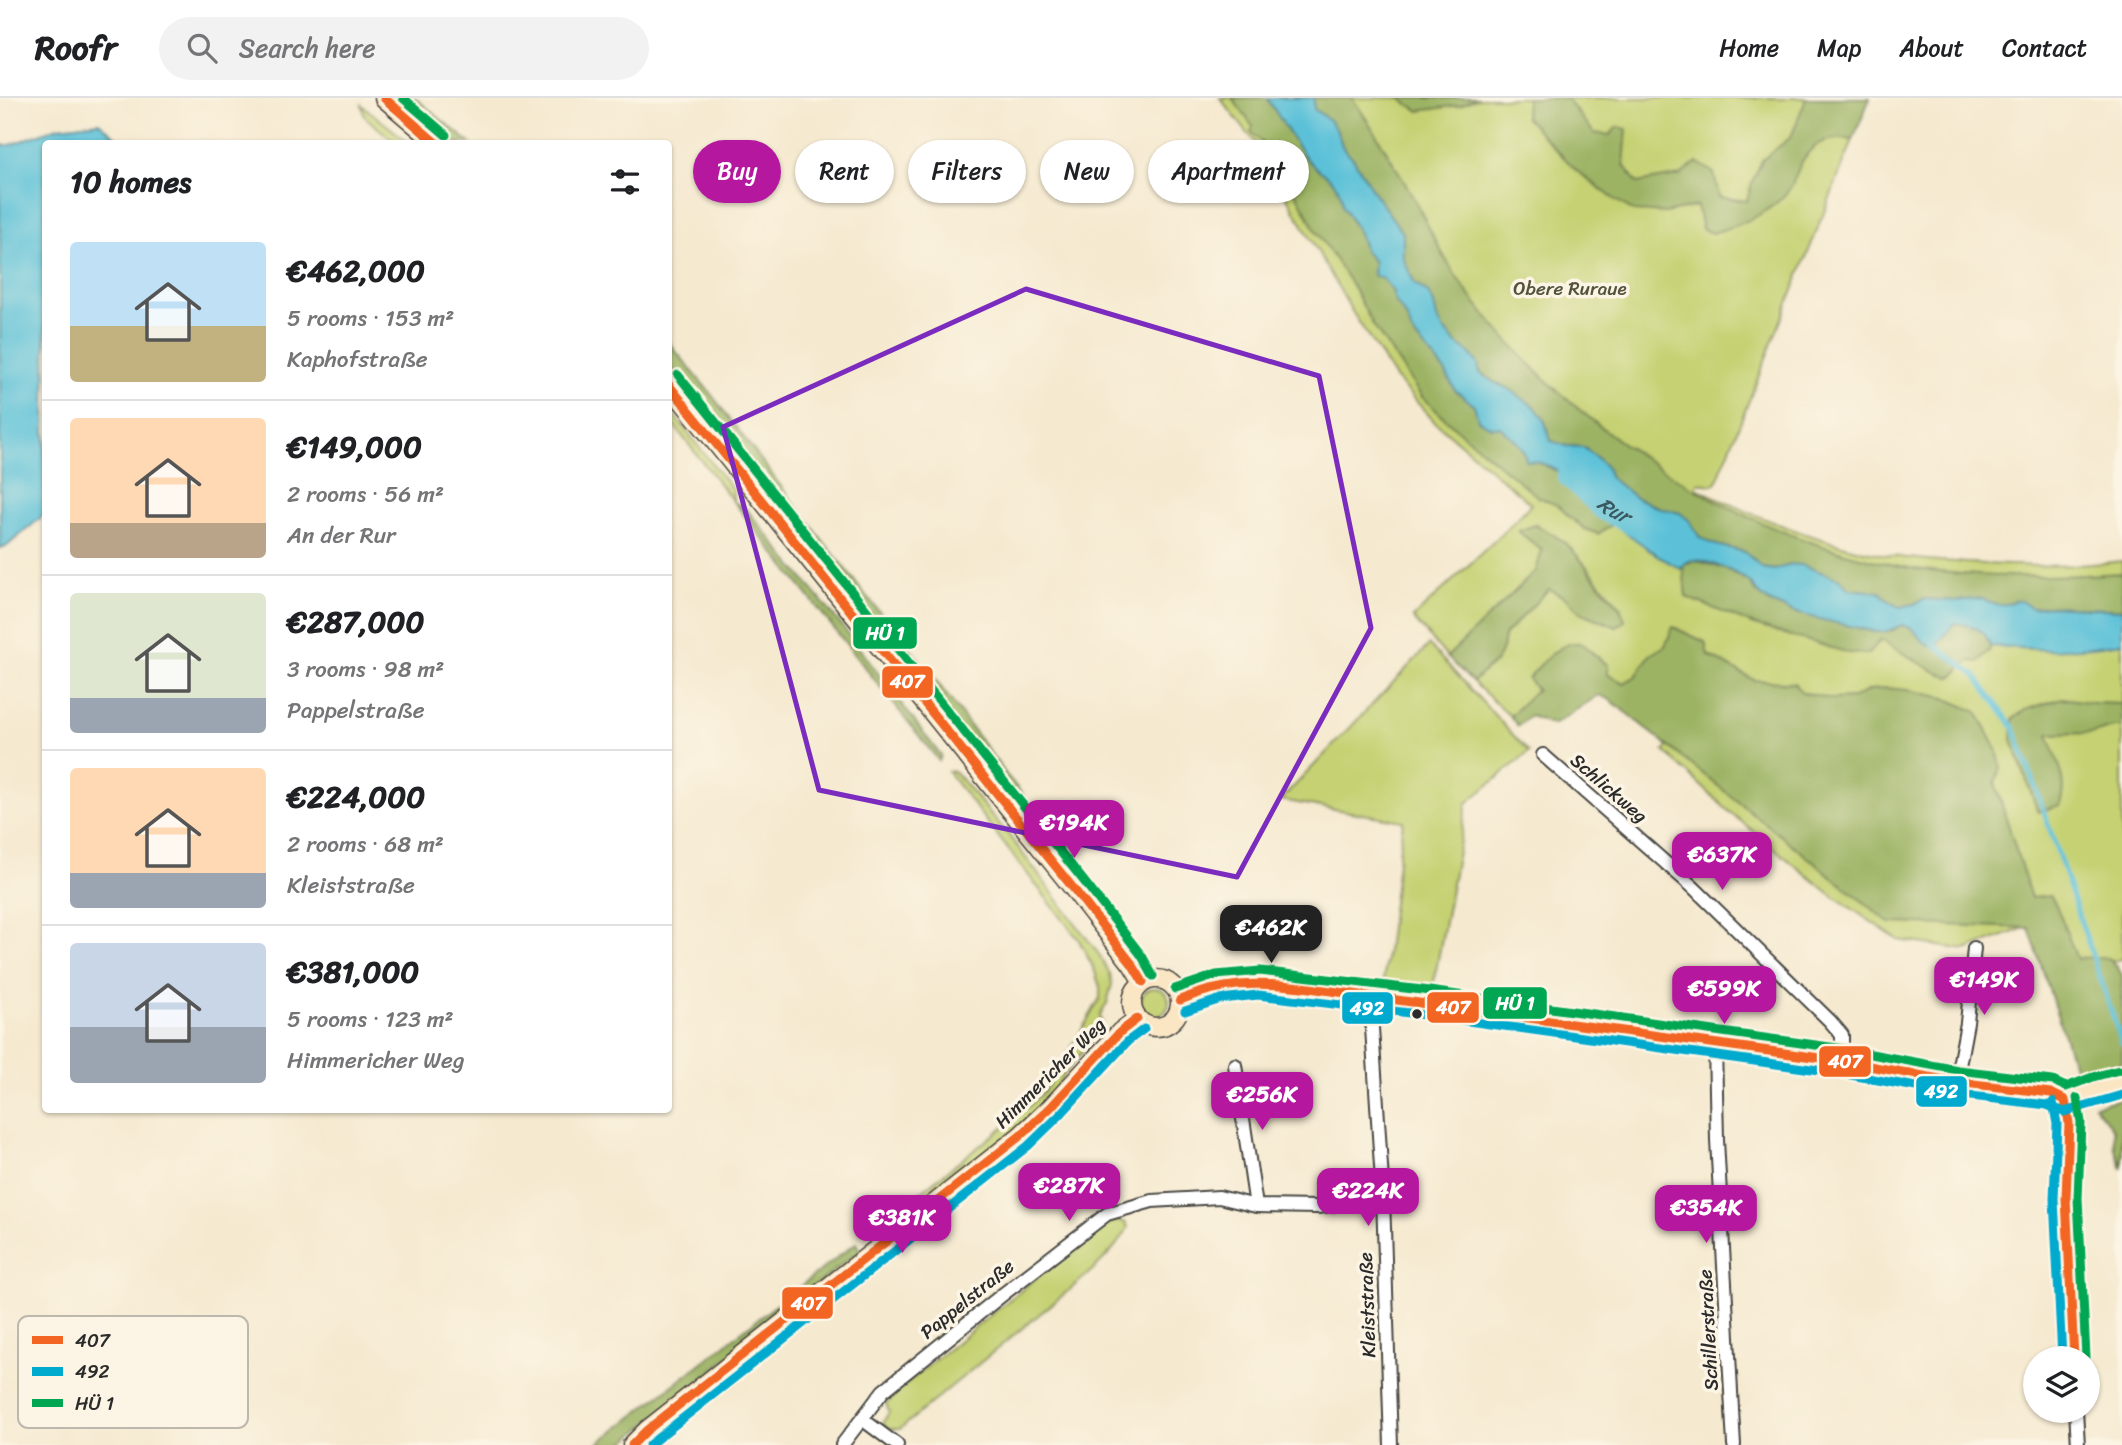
<!DOCTYPE html>
<meta charset="utf-8">
<style>
:root{--surface:#fff;--page:#f2f2f2;--text:#202124;--muted:#757577;--line:#e0e0e0;--accent:#b5179e}
body{margin:0;font-family:Sriracha,sans-serif;background:var(--page);color:var(--text);height:100vh;display:flex;flex-direction:column;font-size:26px;white-space:nowrap}
*{box-sizing:border-box;margin:0}
p{font-size:23px;color:var(--muted)}
.icon{flex:none;width:38px;height:38px;fill:none;stroke:currentColor;stroke-width:2;stroke-linecap:round;stroke-linejoin:round}
.map{position:relative;flex:1;overflow:hidden}
.side{position:absolute;left:42px;top:42px;width:630px;height:973px;display:flex;flex-direction:column;background:var(--surface);border-radius:7px;box-shadow:0 2px 5px #0004}
.side>*{flex:none}
.top-card{position:absolute;left:693px;top:42px;width:665px;height:63px;display:flex;gap:14px}
.controls{position:absolute;left:2023px;top:1248px;display:grid;gap:14px}
.controls a{display:grid;place-items:center;width:77px;height:77px;border-radius:50%;background:var(--surface);box-shadow:0 2px 5px #0004;font-size:35px}
.price{position:absolute;translate:-50% -60px;padding:0 16px;border-radius:14px;background:var(--accent);color:#fff;font-size:23px;line-height:46px;filter:drop-shadow(0 2px 4px #0008)}
.price::after{content:'';position:absolute;left:50%;top:42px;width:21px;height:16px;margin-left:-10px;background:inherit;clip-path:polygon(0 0,100% 0,50% 100%)}
.price.on{background:#222;color:#fff}
ul{padding:0;list-style:none}
li{display:flex;align-items:center;gap:21px;height:175px;padding:0 28px}
li+li{border-top:2px solid var(--line)}
li span{display:grid;place-items:center;flex:none;width:196px;height:140px;border-radius:7px;color:#555}
li>.icon{margin-inline-start:auto}
span .icon{width:84px;height:84px;fill:#fffc;stroke-width:1}
li b{font-size:30px}
h2{display:flex;justify-content:space-between;align-items:center;height:84px;padding:0 28px;font-size:30px}
.pill{padding:0 24px;border-radius:32px;background:var(--surface);box-shadow:0 2px 5px #0004;font-size:24px;line-height:63px}
.pill.on{background:var(--accent);color:#fff}
header{display:flex;align-items:center;gap:42px;box-sizing:border-box;height:98px;padding:0 35px;background:var(--surface);border-bottom:2px solid var(--line)}
header strong{font-size:33px}
nav{display:flex;gap:38px;margin-inline-start:auto;font-size:24px}
.search{width:490px;height:63px;background:var(--page);display:flex;align-items:center;gap:18px;box-sizing:border-box;padding:0 24px;border-radius:38px;color:var(--muted);font-size:26px}
.map>svg:first-child{display:block}
.green{fill:#c5d172;stroke:#787e4e;stroke-width:2}
.forest{fill:#9cb364;stroke:#646f48;stroke-width:2}
.water{fill:#5bc1d8;stroke:#437682;stroke-width:2}
.lines{fill:none;stroke-linecap:round;stroke-linejoin:round}
.stream{stroke:#5bc1d8;stroke-width:5}
.river{stroke:#5bc1d8;stroke-width:30}
.street-casing{stroke:#494844;stroke-width:16}
.secondary-casing{stroke:#494844;stroke-width:21}
.street{stroke:#fff;stroke-width:12}
.secondary{stroke:#fbe6c4;stroke-width:18}
.bus-1-casing{stroke:#fcf5e5;stroke-width:14}
.bus-2-casing{stroke:#fcf5e5;stroke-width:14}
.bus-3-casing{stroke:#fcf5e5;stroke-width:14}
.bus-1{stroke:#f26522;stroke-width:9}
.bus-2{stroke:#00a9ce;stroke-width:9}
.bus-3{stroke:#00a651;stroke-width:9}
.marked{fill:none;stroke:#7b2cbf;stroke-width:5;stroke-linejoin:round}
.bus-dot{fill:#2b2b2b;stroke:#fcf5e5;stroke-width:2.5}
.labels{text-anchor:middle;dominant-baseline:central;stroke-width:7;stroke-linejoin:round;paint-order:stroke}
.park-label{font-size:19px;fill:#52543d;stroke:#fcf5e5}
.street-label{font-size:19px;fill:#2b2b2b;stroke:#fcf5e5}
.water-label{font-size:21px;font-style:italic;fill:#39585f;stroke:#fcf5e5}
.key{fill:#fcf5e5;stroke:#bdb8ad;stroke-width:2}
.key-label{font-size:19px;fill:#2b2b2b}
.line-badge{stroke:#fcf5e5;stroke-width:2.5}
.badge-label{font-size:19px;text-anchor:middle;font-weight:bold;fill:#fff}
</style>
<header>
<strong>Roofr</strong>
<div class="search"><svg class="icon" aria-label="search" viewBox="0 0 24 24"><circle cx="10" cy="10" r="6"/><path d="M15 15l6 6"/></svg>Search here</div>
<nav><a>Home</a><a>Map</a><a>About</a><a>Contact</a></nav>
</header>
<div class="map">
<svg width="2122" height="1347" viewBox="0 0 2122 1347">
<rect width="100%" height="100%" fill="#fcf5e5"/>
<filter id="ink" filterUnits="userSpaceOnUse"><feTurbulence type="fractalNoise" baseFrequency=".0143" numOctaves="2"/><feDisplacementMap in="SourceGraphic" scale="14" xChannelSelector="R" yChannelSelector="G"/><feConvolveMatrix kernelMatrix="1 2 1 2 8 2 1 2 1" color-interpolation-filters="sRGB"/></filter>
<filter id="wash" filterUnits="userSpaceOnUse"><feTurbulence type="fractalNoise" baseFrequency=".00686" numOctaves="4" result="noise"/><feDisplacementMap in="SourceGraphic" scale="28" xChannelSelector="R" yChannelSelector="G"/><feGaussianBlur stdDeviation="1.57" result="paint"/><feColorMatrix in="noise" values="0 0 0 0 0 0 0 0 0 0 0 0 0 0 0 0 0 1.4 0 .05"/><feComposite in="paint" operator="in"/></filter>
<g filter="url(#wash)">
<rect width="100%" height="100%" fill="#f5e9cf"/>
<path class="green" d="M 1220,0 L 1855,0 L 1839,39 L 1853,42 L 1716,385 L 1712,387 L 1698,385 L 1696,390 C 1747,415 1801,437 1856,451 C 1892,460 1930,462 1967,465 C 2019,468 2070,470 2122,463 L 2122,861 L 2056,878 L 2038,825 L 1966,852 L 1898,842 L 1829,795 L 1726,711 L 1664,653 L 1685,632 L 1624,585 L 1608,577 L 1608,567 L 1582,546 L 1510,618 L 1473,584 L 1486,571 L 1496,564 L 1502,551 L 1504,538 L 1549,490 L 1566,500 L 1580,514 L 1616,529 L 1621,509 C 1590,477 1578,447 1535,427 L 1519,433 L 1542,453 L 1536,473 L 1447,559 L 1413,520 L 1510,428 L 1531,406 L 1434,323 L 1395,280 L 1353,215 L 1257,47 Z
M 362,7 L 409,45 L 396,45 L 364,18 Z
M 669,311 L 733,392 L 733,403 L 669,321 Z
M 1429,547 L 1529,654 L 1467,705 L 1432,894 L 1383,886 L 1403,723 L 1281,702 Z
M 954,673 L 1007,735 L 1098,855 L 1110,876 L 1112,886 L 1107,905 L 1100,918 L 1102,930 L 1061,980 L 1056,992 L 1021,1028 L 925,1101 L 919,1095 L 1005,1028 L 1031,1006 L 1047,990 L 1059,972 L 1100,900 L 1100,889 L 1094,871 L 1079,842 L 948,674 Z
M 1044,735 L 1054,735 L 1075,763 L 1070,771 Z
M1141 904a14 14 0 1 1 28 0a14 14 0 1 1-28 0Z
M 1118,1122 L 1126,1125 L 1128,1129 C 1113,1160 1064,1196 1037,1218 C 991,1256 945,1293 900,1331 L 889,1331 L 884,1327 L 884,1323 L 889,1314 L 886,1306 L 907,1285 L 1078,1146 L 1107,1126 Z"/>
<path class="forest" d="M 398,0 L 415,0 L 470,45 L 452,45 Z
M 1232,0 L 1267,0 L 1307,61 L 1317,71 L 1330,79 L 1338,89 L 1350,121 L 1359,135 L 1365,153 L 1374,164 L 1373,173 L 1383,181 L 1393,194 L 1395,203 L 1408,222 L 1412,235 L 1445,273 L 1455,292 L 1474,307 L 1491,329 L 1500,329 L 1522,349 L 1526,358 L 1561,375 L 1572,388 L 1577,399 L 1610,406 L 1624,415 L 1621,431 L 1615,425 L 1598,436 L 1585,431 L 1568,418 L 1559,408 L 1538,399 L 1454,329 L 1422,299 L 1373,227 L 1352,187 L 1316,133 L 1290,84 L 1267,50 L 1251,34 L 1253,29 Z
M 1314,0 L 1352,0 C 1377,35 1397,71 1418,108 C 1432,136 1446,165 1465,191 C 1570,332 1741,442 1916,471 C 1984,481 2054,479 2122,475 L 2122,512 L 2049,508 L 2032,510 L 2012,504 C 2000,509 1993,508 1983,500 L 1956,503 L 1924,501 L 1914,506 L 1900,509 L 1890,504 L 1880,494 L 1849,491 L 1839,481 L 1790,466 L 1775,472 L 1762,470 L 1745,454 L 1716,447 L 1700,440 L 1690,423 L 1635,399 L 1609,379 L 1607,370 L 1596,359 L 1583,349 L 1567,348 L 1551,343 L 1544,321 L 1508,290 L 1495,285 L 1480,274 L 1478,266 L 1470,255 L 1457,246 L 1443,231 L 1437,220 L 1434,206 L 1428,195 L 1415,186 L 1403,160 L 1403,135 L 1374,95 L 1353,60 L 1343,50 L 1337,33 L 1329,22 L 1314,11 Z
M 1399,0 L 1478,0 L 1460,7 L 1419,13 Z
M 1526,0 L 1566,0 L 1594,35 L 1610,37 L 1617,29 L 1627,31 L 1624,67 L 1637,85 L 1681,77 L 1697,64 L 1714,75 L 1719,99 L 1747,103 L 1752,84 L 1762,62 L 1791,39 L 1806,0 L 1870,0 L 1853,42 C 1834,39 1817,41 1805,59 C 1797,69 1796,83 1788,93 C 1770,116 1738,128 1712,135 L 1702,131 L 1697,108 L 1665,115 L 1634,113 L 1614,101 L 1577,73 L 1525,19 Z
M 669,245 L 708,292 L 786,395 L 868,500 L 935,581 L 1008,679 L 1054,735 L 1044,735 L 1000,682 L 669,267 Z
M 733,403 L 747,412 L 843,529 L 941,658 L 939,663 Z
M 1535,427 C 1572,444 1576,457 1600,487 C 1611,501 1620,504 1625,523 L 1617,529 L 1580,514 L 1566,500 L 1549,491 L 1504,537 L 1502,551 L 1496,564 L 1486,571 L 1473,584 L 1447,559 L 1536,473 L 1542,452 L 1518,433 Z
M 1694,462 L 1725,471 L 1749,483 L 1755,493 L 1770,505 L 1811,519 L 1875,534 L 1893,532 L 1902,527 L 1913,531 L 1919,537 C 1930,533 1941,528 1953,526 C 1970,523 1991,534 1990,552 L 1978,564 L 1971,563 L 1961,568 C 1959,573 1956,578 1950,579 C 1942,580 1892,548 1881,542 L 1868,556 L 1849,555 L 1754,527 L 1686,499 L 1683,467 Z
M 1673,529 L 1705,544 L 1708,557 L 1754,582 L 1794,585 L 1802,594 L 1831,601 L 1853,600 L 1870,592 L 1886,590 L 1908,592 L 1945,600 L 1977,614 L 1997,651 L 2001,670 L 1995,684 L 2031,800 L 2050,798 L 2056,807 L 2077,861 C 2100,858 2110,854 2122,877 L 2122,965 L 2076,975 L 2029,830 L 1890,825 L 1609,601 L 1599,597 L 1553,627 L 1530,618 L 1518,628 L 1510,618 L 1537,592 L 1528,581 C 1538,569 1563,538 1582,546 C 1586,549 1601,563 1608,567 L 1608,577 L 1624,585 L 1636,578 L 1650,557 L 1665,548 Z
M 2062,600 L 2095,605 L 2122,606 L 2122,629 L 2113,629 L 2093,635 L 2048,636 C 2055,658 2071,684 2060,707 L 2038,714 L 2012,642 L 2013,621 L 2025,612 Z
M 2122,1001 L 2122,1071 L 2115,1051 L 2113,1031 L 2094,1007 Z
M 856,1145 L 860,1152 L 621,1347 L 596,1347 Z"/>
<path class="water" d="M 1267,0 L 1314,0 L 1314,11 L 1329,22 L 1337,33 L 1343,50 L 1353,60 L 1374,95 L 1403,135 L 1403,160 L 1415,186 L 1428,195 L 1434,206 L 1437,220 L 1443,231 L 1457,246 L 1470,255 L 1478,266 L 1480,275 L 1495,285 L 1507,290 L 1535,309 L 1544,321 L 1551,343 L 1567,348 L 1583,349 L 1596,359 L 1607,370 L 1609,379 L 1635,399 L 1654,408 L 1680,415 L 1690,423 L 1700,440 L 1716,447 L 1745,454 L 1762,470 L 1775,472 L 1790,466 L 1802,467 L 1840,481 L 1849,491 L 1880,494 L 1890,504 L 1900,509 L 1914,506 L 1924,501 L 1956,503 L 1983,500 C 1999,512 2003,506 2019,502 L 2032,510 L 2049,508 L 2122,512 L 2122,545 L 2092,549 L 2050,552 L 1990,548 C 1987,531 1972,527 1955,525 L 1935,549 L 1925,545 L 1913,531 L 1902,527 L 1885,534 L 1875,534 C 1841,525 1803,520 1771,505 C 1760,500 1756,490 1748,483 C 1739,475 1705,461 1693,462 C 1687,463 1683,466 1681,471 L 1661,460 L 1621,431 L 1624,416 C 1609,404 1594,404 1577,399 C 1567,377 1550,363 1526,363 C 1525,348 1511,339 1500,329 L 1491,329 L 1478,322 L 1474,307 L 1455,292 L 1445,273 L 1412,235 L 1408,222 L 1395,203 L 1393,194 L 1383,181 L 1373,177 L 1374,164 L 1365,153 L 1359,135 L 1342,107 C 1343,100 1340,93 1336,87 C 1328,76 1315,71 1307,61 C 1292,42 1280,20 1267,0 Z
M 99,24 L 123,45 L 46,46 L 45,416 L 7,448 L 0,450 L 0,47 L 10,47 L 58,29 Z"/>
<g class="lines">
<path class="stream" d="M 1932,545 L 1975,577 L 2014,630 L 2044,714 L 2122,945"/>
<path class="river" id="s1" d="M 1572,376 L 1607,409 L 1661,435"/>
</g>
</g>
<g filter="url(#ink)">
<g class="lines">
<defs>
<path id="street" d="M 1543,657 L 1693,789 L 1830,923 L 1842,937 L 1842,963
M 1370,899 L 1383,1099 L 1391,1347
M 1715,946 L 1717,1042 L 1734,1347
M 1235,967 L 1256,1108
M 1956,984 L 1967,925 L 1974,850
M 2065,1002 L 2069,1025 L 2066,1100 L 2074,1260
M 2076,1312 L 2078,1347
M 862,1321 L 897,1347
M 842,1347 L 883,1293 L 1002,1197 L 1107,1116 L 1152,1103 L 1219,1099 L 1256,1108 L 1318,1109 L 1383,1099"/>
<path id="secondary" d="M 384,0 L 438,46
M 668,285 L 1073,790 L 1132,866 L 1143,884
M1132 905a24 24 0 1 1 48 0a24 24 0 1 1-48 0Z
M 1180,902 C 1206,890 1230,885 1259,885 L 1420,904 L 1842,963 L 1956,984 L 2051,995 L 2065,1002 L 2097,990 L 2122,984
M 632,1347 L 647,1332 L 1020,1038 L 1051,1009 L 1120,934 L 1137,921"/>
</defs>
<use href="#street" class="street-casing"/>
<use href="#secondary" class="secondary-casing"/>
<use href="#street" class="street"/>
<use href="#secondary" class="secondary"/>
<defs>
<path id="bus-1" d="M 384,0 L 437,46
M 668,286 L 1073,790 L 1132,866 L 1143,884
M 1180,902 C 1223,884 1256,884 1302,889 L 1842,963 L 1956,984 L 2051,995 L 2065,1002
M 2065,1002 L 2069,1025 L 2066,1100 L 2074,1260
M 632,1347 L 647,1332 L 1020,1038 L 1051,1009 L 1120,934 L 1137,921"/>
<path id="bus-2" d="M 1185,913 L 1221,901 L 1258,897 L 1418,916 L 1840,975 L 1954,996 L 2047,1007 L 2064,1014 L 2122,997
M 2053,1004 L 2057,1026 L 2054,1101 L 2062,1260
M 649,1347 L 1028,1048 L 1060,1017 L 1128,943 L 1144,931"/>
<path id="bus-3" d="M 403,0 L 446,37
M 678,277 L 1083,782 L 1142,858 L 1153,878
M 1175,891 L 1216,877 L 1260,873 L 1422,892 L 1844,951 L 1958,972 L 2053,983 L 2066,989 L 2093,979 L 2119,972
M 2077,1000 L 2081,1024 L 2078,1100 L 2086,1259"/>
</defs>
<use href="#bus-1" class="bus-1-casing"/>
<use href="#bus-2" class="bus-2-casing"/>
<use href="#bus-3" class="bus-3-casing"/>
<use href="#bus-1" class="bus-1"/>
<use href="#bus-2" class="bus-2"/>
<use href="#bus-3" class="bus-3"/>
</g>
</g>
<path class="marked" d="M 1026,191 L 1319,278 L 1371,530 L 1237,779 L 819,692 L 723,329 Z"/>
<circle class="bus-dot" cx="1417" cy="916" r="6"/>
<g class="labels">
<g class="park-label">
<text x="1570" y="190">Obere Ruraue</text>
</g>
<g class="street-label">
<text transform="translate(1609 690) rotate(41)">Schlickweg</text>
<text transform="translate(1050 975) rotate(-45)">Himmericher Weg</text>
<text transform="translate(967 1201) rotate(-39)">Pappelstraße</text>
<text transform="translate(1367 1207) rotate(-92)">Kleiststraße</text>
<text transform="translate(1708 1232) rotate(-93)">Schillerstraße</text>
</g>
<g class="water-label">
<text stroke="none"><textPath href="#s1" startOffset="56">Rur</textPath></text>
</g>
</g>
<rect x="18" y="1218" width="230" height="112" rx="10" class="key"/>
<rect x="32" y="1238" width="31" height="8" fill="#f26522"/>
<rect x="32" y="1269" width="31" height="9" fill="#00a9ce"/>
<rect x="32" y="1301" width="31" height="8" fill="#00a651"/>
<g class="key-label">
<text x="75" y="1249">407</text>
<text x="75" y="1280">492</text>
<text x="75" y="1312">HÜ 1</text>
</g>
<g class="line-badge">
<rect x="852" y="518" width="66" height="34" rx="7" fill="#00a651"/>
<rect x="881" y="567" width="53" height="34" rx="7" fill="#f26522"/>
<rect x="1482" y="888" width="66" height="34" rx="7" fill="#00a651"/>
<rect x="1426" y="893" width="54" height="33" rx="7" fill="#f26522"/>
<rect x="1341" y="893" width="53" height="34" rx="7" fill="#00a9ce"/>
<rect x="1818" y="947" width="54" height="33" rx="7" fill="#f26522"/>
<rect x="1915" y="977" width="53" height="33" rx="7" fill="#00a9ce"/>
<rect x="781" y="1188" width="53" height="34" rx="7" fill="#f26522"/>
</g>
<g class="badge-label">
<text x="885" y="542">HÜ 1</text>
<text x="907" y="590">407</text>
<text x="1515" y="912">HÜ 1</text>
<text x="1453" y="916">407</text>
<text x="1367" y="917">492</text>
<text x="1845" y="970">407</text>
<text x="1941" y="1000">492</text>
<text x="808" y="1212">407</text>
</g>
</svg>
<div class="controls">
<a><svg class="icon" aria-label="layers" viewBox="0 0 24 24"><path d="M12 4l9 5-9 5-9-5zM3 14l9 5 9-5"/></svg></a>
</div>
<b class="price" style="left:1074px;top:762px">€194K</b>
<b class="price" style="left:1722px;top:794px">€637K</b>
<b class="price on" style="left:1271px;top:867px">€462K</b>
<b class="price" style="left:1984px;top:919px">€149K</b>
<b class="price" style="left:1724px;top:928px">€599K</b>
<b class="price" style="left:1262px;top:1034px">€256K</b>
<b class="price" style="left:1069px;top:1125px">€287K</b>
<b class="price" style="left:1368px;top:1130px">€224K</b>
<b class="price" style="left:1706px;top:1147px">€354K</b>
<b class="price" style="left:902px;top:1157px">€381K</b>
<div class="top-card">
<a class="pill on">Buy</a>
<a class="pill">Rent</a>
<a class="pill">Filters</a>
<a class="pill">New</a>
<a class="pill">Apartment</a>
</div>
<section class="side">
<h2>10 homes<svg class="icon" aria-label="filters" viewBox="0 0 24 24"><path d="M4 7h16M4 17h16"/><circle cx="9" cy="7" r="2"/><circle cx="15" cy="17" r="2"/></svg></h2>
<ul>
<li><span style="background:linear-gradient(#bfe0f5 60%,#c2b280 0)"><svg class="icon" aria-label="home" viewBox="0 0 24 24"><path d="M3 11l9-7 9 7M6 9v11h12V9"/></svg></span><div><b>€462,000</b><p>5 rooms · 153 m²</p><p>Kaphofstraße</p></div></li>
<li><span style="background:linear-gradient(#ffd9b3 75%,#b9a48a 0)"><svg class="icon" aria-label="home" viewBox="0 0 24 24"><path d="M3 11l9-7 9 7M6 9v11h12V9"/></svg></span><div><b>€149,000</b><p>2 rooms · 56 m²</p><p>An der Rur</p></div></li>
<li><span style="background:linear-gradient(#dfe7d0 75%,#9aa5b1 0)"><svg class="icon" aria-label="home" viewBox="0 0 24 24"><path d="M3 11l9-7 9 7M6 9v11h12V9"/></svg></span><div><b>€287,000</b><p>3 rooms · 98 m²</p><p>Pappelstraße</p></div></li>
<li><span style="background:linear-gradient(#ffd9b3 75%,#9aa5b1 0)"><svg class="icon" aria-label="home" viewBox="0 0 24 24"><path d="M3 11l9-7 9 7M6 9v11h12V9"/></svg></span><div><b>€224,000</b><p>2 rooms · 68 m²</p><p>Kleiststraße</p></div></li>
<li><span style="background:linear-gradient(#c9d6e8 60%,#9aa5b1 0)"><svg class="icon" aria-label="home" viewBox="0 0 24 24"><path d="M3 11l9-7 9 7M6 9v11h12V9"/></svg></span><div><b>€381,000</b><p>5 rooms · 123 m²</p><p>Himmericher Weg</p></div></li>
</ul>
</section>
</div>
